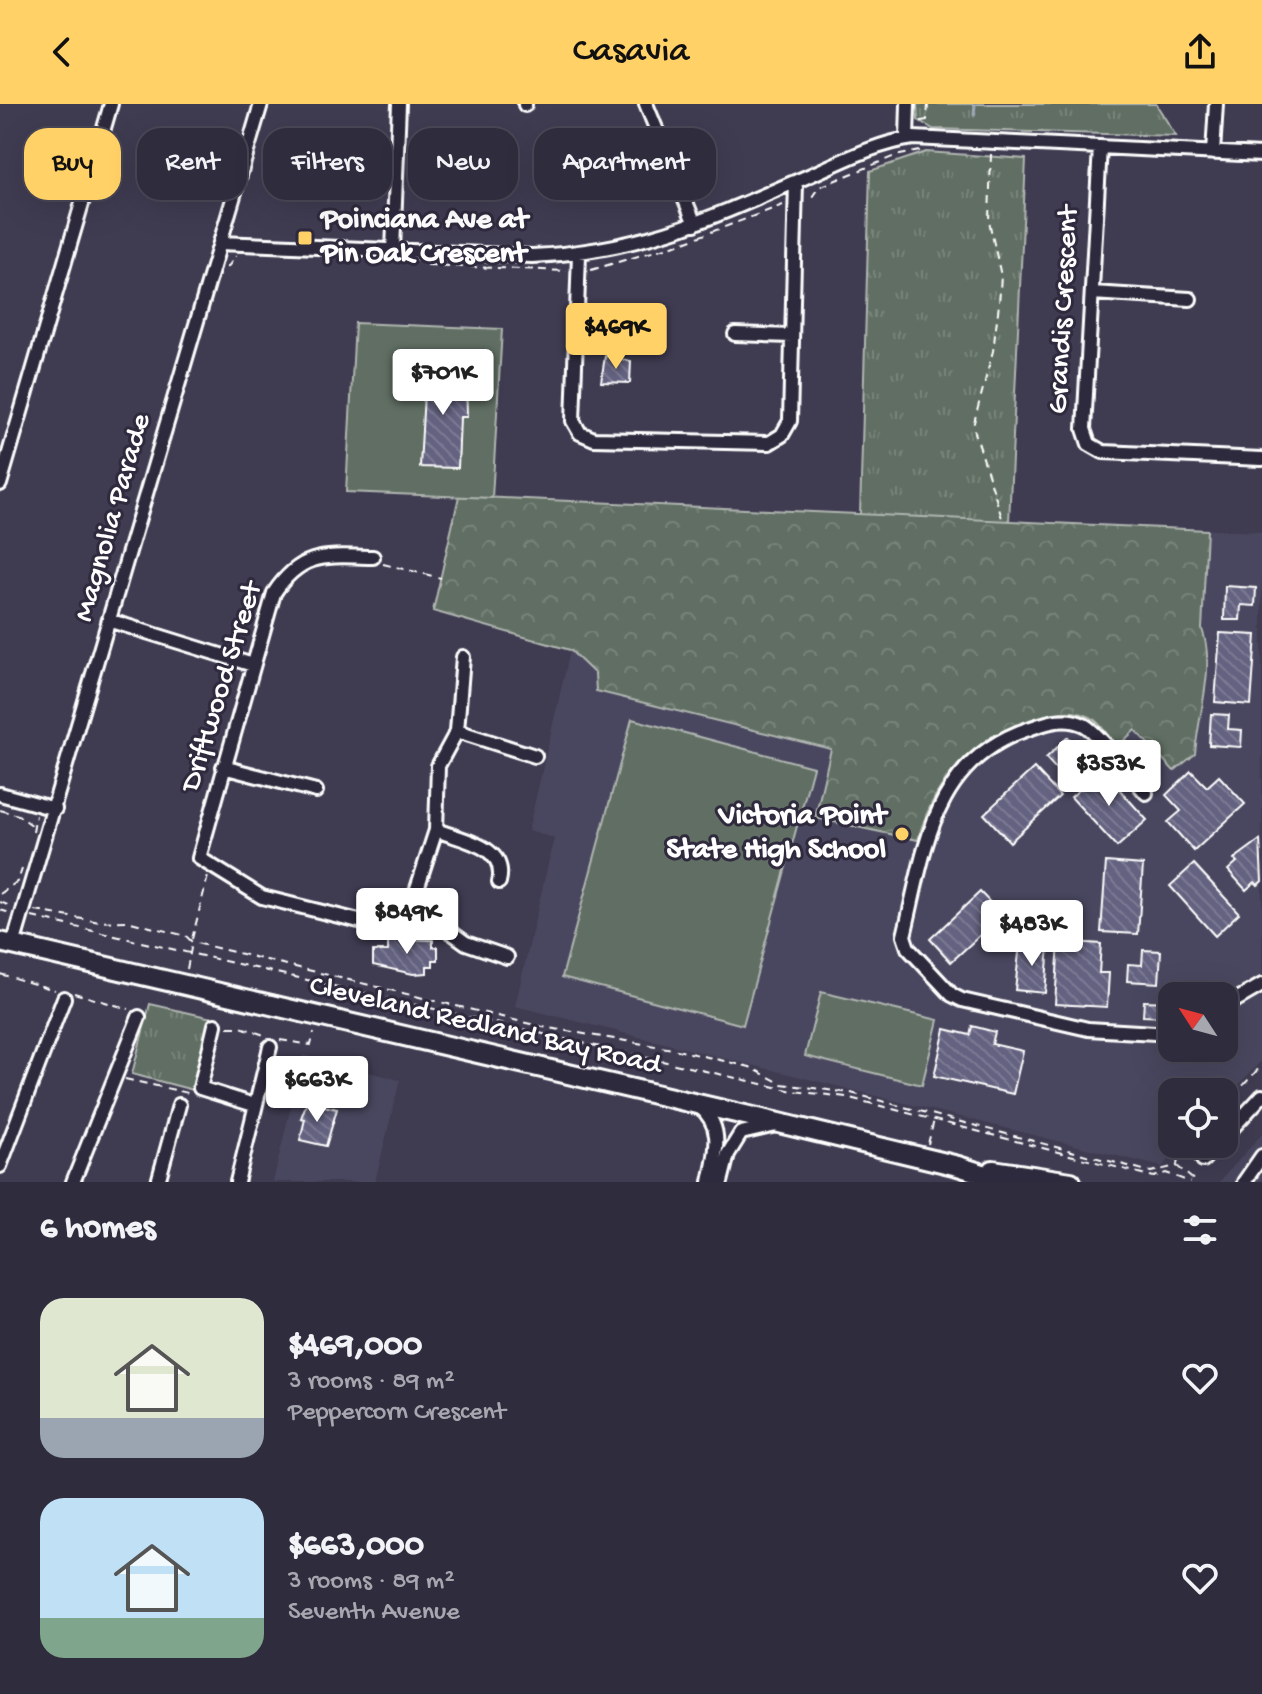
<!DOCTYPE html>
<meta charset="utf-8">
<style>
:root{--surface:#2f2c3d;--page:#373444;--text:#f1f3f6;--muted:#a7a7b0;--line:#4a4857;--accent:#ffd166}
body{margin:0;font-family:"Gochi Hand",sans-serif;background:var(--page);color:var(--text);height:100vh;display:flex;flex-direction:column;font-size:30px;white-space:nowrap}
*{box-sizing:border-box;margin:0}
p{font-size:26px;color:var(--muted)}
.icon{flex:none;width:44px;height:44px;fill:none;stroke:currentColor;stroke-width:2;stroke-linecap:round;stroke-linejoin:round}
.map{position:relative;height:1078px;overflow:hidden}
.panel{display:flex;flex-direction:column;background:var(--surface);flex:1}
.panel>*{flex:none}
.top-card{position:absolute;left:24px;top:24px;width:800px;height:72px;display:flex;gap:16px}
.needle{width:52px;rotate:306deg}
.controls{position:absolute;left:1158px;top:878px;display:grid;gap:16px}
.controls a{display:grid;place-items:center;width:80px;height:80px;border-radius:16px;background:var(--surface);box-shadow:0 8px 32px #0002,0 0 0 2px var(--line);font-size:40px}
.price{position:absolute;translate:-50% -68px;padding:0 18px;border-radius:8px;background:#fff;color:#222;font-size:26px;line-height:52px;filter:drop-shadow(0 2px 4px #0008)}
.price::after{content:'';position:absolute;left:50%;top:48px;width:24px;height:18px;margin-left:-12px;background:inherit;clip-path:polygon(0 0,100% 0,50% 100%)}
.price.selected{background:var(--accent);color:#111}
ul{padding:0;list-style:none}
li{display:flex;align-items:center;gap:24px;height:200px;padding:0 40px}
li span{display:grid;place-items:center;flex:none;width:224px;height:160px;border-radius:24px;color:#555}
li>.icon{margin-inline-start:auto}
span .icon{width:96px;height:96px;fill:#fffc;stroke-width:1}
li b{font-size:34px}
h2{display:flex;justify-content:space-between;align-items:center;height:96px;padding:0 40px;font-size:34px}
.tag{padding:0 28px;border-radius:24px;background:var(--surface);box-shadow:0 8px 32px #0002,0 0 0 2px var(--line);font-size:28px;line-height:72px}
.tag.selected{background:var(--accent);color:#111}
header{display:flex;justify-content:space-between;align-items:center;height:104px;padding:0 40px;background:var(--accent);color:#111;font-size:36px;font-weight:600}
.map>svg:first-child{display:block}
.built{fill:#4a475f;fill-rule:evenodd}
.grass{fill:url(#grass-tufts);stroke:#b0b6b1;stroke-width:2}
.forest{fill:url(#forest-crowns);stroke:#b0b6b1;stroke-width:2}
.pitch{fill:#606e63;stroke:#b0b6b1;stroke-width:2}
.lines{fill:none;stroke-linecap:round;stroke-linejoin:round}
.stream{stroke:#a0a8b8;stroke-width:3}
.building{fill:url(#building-back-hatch);stroke:#fff;stroke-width:2}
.minor-casing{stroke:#fff;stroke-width:18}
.highway-casing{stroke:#fff;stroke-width:24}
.path{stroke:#fff;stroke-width:2;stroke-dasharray:8 6;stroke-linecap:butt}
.minor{stroke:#2f2a3d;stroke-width:12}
.highway{stroke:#2f2a3d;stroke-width:18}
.poi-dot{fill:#ffd166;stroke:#2f2a3d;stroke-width:3}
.labels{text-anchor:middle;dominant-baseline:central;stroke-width:6;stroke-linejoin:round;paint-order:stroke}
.poi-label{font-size:30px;font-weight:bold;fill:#fff;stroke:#2f2a3d;text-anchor:start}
.street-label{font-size:30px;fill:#fff;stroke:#2f2a3d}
</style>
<header><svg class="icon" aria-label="back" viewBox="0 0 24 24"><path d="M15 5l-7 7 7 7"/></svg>Casavia<svg class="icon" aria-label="share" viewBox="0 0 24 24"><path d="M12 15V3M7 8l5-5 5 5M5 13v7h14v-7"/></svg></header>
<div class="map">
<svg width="1262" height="1078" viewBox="0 0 1262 1078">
<defs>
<pattern id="grass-tufts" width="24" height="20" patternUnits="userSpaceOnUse" patternTransform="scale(2)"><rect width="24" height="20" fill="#606e63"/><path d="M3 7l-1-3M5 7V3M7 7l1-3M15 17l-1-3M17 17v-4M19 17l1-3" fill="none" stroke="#78847a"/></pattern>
<pattern id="forest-crowns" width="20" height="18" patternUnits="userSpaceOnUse" patternTransform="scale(2)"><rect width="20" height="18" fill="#606e63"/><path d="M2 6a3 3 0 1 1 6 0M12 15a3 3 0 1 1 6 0" fill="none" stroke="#78847a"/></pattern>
<pattern id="building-back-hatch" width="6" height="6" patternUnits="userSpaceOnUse" patternTransform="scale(2)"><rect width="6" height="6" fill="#646280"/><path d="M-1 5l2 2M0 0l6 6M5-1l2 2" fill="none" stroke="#7b7a93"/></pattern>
</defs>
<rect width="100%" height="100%" fill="#3f3b51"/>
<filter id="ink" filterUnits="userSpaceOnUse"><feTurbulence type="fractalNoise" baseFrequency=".0125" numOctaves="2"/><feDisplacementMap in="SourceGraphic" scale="16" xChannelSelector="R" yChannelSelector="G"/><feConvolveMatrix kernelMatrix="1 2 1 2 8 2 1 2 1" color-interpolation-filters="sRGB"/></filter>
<g filter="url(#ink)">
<path class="built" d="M 459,392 L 1262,428 L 1262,956 L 1224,996 L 1224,988 L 1172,988 L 1172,1040 L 1183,1040 L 1162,1063 L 515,902 L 554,734 L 528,727 L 570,547 L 433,507 ZM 1172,892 L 1224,892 L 1224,944 L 1172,944 Z
M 303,951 L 400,976 L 375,1078 L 273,1078 Z
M 1262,1030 L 1262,1078 L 1219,1078 Z"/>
<path class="grass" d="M 917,0 L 1156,0 L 1176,32 L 933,25 L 918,16 Z
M 926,48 L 1026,55 L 1009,418 L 860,411 L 870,67 Z
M 150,900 L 212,914 L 193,986 L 132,970 Z"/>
<path class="forest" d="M 459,392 L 1207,426 L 1202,525 C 1216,563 1198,610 1195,650 L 1174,667 L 1135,626 L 1117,643 C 1109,634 1099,616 1088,612 C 1067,603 1050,610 1029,617 C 971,637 934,676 918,736 L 815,714 L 831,645 L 596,587 L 595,570 L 570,546 L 433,507 Z"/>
<path class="pitch" d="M 355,219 L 502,225 L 492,394 L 346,388 Z
M 632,615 L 813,663 L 743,921 L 562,873 Z
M 821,888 L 938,916 L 922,981 L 805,952 Z"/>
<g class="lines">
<path class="stream" d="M 974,11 L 975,0"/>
</g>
<path class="building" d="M 605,252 L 631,257 L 630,279 L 601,278 Z
M 437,254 L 448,255 L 447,267 L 466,268 L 467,313 L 460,313 L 458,364 L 420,363 L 425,270 L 436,270 Z
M 1225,482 L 1256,484 L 1255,502 L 1241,501 L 1240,516 L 1224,516 Z
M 1220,529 L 1256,531 L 1251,601 L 1215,598 Z
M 1211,610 L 1229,611 L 1228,625 L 1242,626 L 1241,643 L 1209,641 Z
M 1068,633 L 1090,656 L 1078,668 L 1067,657 L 1057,666 L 1046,654 Z
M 1134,640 L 1151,659 L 1141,669 L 1124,650 Z
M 1034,664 L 1060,692 L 1010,738 L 984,710 Z
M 1102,666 L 1147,716 L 1117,743 L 1071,693 Z
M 1191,667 L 1207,683 L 1219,672 L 1245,700 L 1194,747 L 1168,718 L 1181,707 L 1166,691 Z
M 1260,736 L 1262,777 L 1258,781 L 1255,778 L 1246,786 L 1228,766 L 1237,758 L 1234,755 Z
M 1106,758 L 1143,761 L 1138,830 L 1101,828 Z
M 1194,760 L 1239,809 L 1215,832 L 1170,782 Z
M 980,788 L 1002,811 L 951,858 L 930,835 Z
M 388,835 L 433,836 L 433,843 L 438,843 L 438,856 L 433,856 L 433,862 L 427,862 L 427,869 L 413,870 L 373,861 L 373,847 L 388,847 Z
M 1059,837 L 1101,840 L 1099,869 L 1109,869 L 1107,903 L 1055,900 Z
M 1020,839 L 1049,842 L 1045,889 L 1015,886 Z
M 1143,846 L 1161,847 L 1159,879 L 1127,877 L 1128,860 L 1142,861 Z
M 1144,897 L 1167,898 L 1166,913 L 1143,912 Z
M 972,922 L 995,928 L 992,940 L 1023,947 L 1013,990 L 934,972 L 945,925 L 970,931 Z
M 307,998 L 337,1005 L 326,1042 L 300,1036 L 305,1015 L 301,1014 Z"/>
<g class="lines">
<defs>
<path id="minor" d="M 646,0 L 695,120
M 525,1 L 525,0
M 907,35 L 908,0
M 1100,43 L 1084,325 L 1089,340 L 1103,348 L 1262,355
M 1213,49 L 1216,0
M 220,139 L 532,152 C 635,148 705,117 797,77 C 835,61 872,40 913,34 L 1262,51
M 393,146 L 399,0
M 579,150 L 573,317 L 580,329 L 594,335 L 769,339 L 782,331 L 790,317 L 796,78
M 1092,189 L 1190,195
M 735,230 L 792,232
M 0,380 L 111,0
M 373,453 C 327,452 302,447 274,489 L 199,754 L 262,793 L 363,818 L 387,819 L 412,800 L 436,726 L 438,662 L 457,627 L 463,553
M 111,517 L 253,561
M 457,627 L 535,652
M 223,663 L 316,687
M 1146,689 C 1134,675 1098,628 1084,621 C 1066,612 1049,618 1031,624 C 932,656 925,745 904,832 L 908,844 L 952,891 L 962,896 L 1088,925 L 1172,930
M 0,690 L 55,705
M 436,726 C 462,736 508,742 499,778
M 412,800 L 466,839 L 507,853
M 13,841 L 261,0
M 1224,903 L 1262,881
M 215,921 L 200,984 L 254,1001
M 698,1001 C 725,1023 716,1048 710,1078
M 1224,1033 L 1262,992
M 1203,1056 L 1217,1040
M 0,1062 L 64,894
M 73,1078 L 139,913
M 158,1078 L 179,1001
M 237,1078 L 270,943
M 721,1078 L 728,1050 L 741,1029 L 776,1021
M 1244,1078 L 1262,1052"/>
<path id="highway" d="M 0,838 L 779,1019 L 958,1062 L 1008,1078
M 993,1066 L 1071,1078"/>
</defs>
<use href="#minor" class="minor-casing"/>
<use href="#highway" class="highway-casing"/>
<path class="path" d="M 921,17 L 927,16 L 928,0
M 991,50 L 989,117 L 1001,172 L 999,200 L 993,247 L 973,322 L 1002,414
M 812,93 L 819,83 L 895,52 L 920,47
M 427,161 L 567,167
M 227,164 L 236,152
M 591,166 L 679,140 L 783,101
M 383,460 L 441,474
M 0,706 L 18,711 L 33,722
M 33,728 L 36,711
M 0,790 L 18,777 L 22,765
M 0,798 L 13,803
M 0,806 L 10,809
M 35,807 L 100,818 L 127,817 L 186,832 L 192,838 L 543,923 L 673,945 L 750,963 L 782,980 L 851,989 L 1151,1068 L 1177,1062 L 1196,1078
M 32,813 L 793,987 L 846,993 L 1154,1073 L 1166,1069 L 1190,1078
M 192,835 L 208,772
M 187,865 L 192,839
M 0,870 L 55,886
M 74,889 L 129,905
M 228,923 L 241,923 L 267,932
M 280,936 L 311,941 L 314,929
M 125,975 L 188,989
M 1224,1002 L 1262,961
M 928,1040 L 934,1016
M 1177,1061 L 1179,1050 L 1189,1040"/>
<use href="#minor" class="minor"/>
<use href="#highway" class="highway"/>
</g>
</g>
<g class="poi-dot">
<rect x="297" y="126" width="16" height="16" rx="4"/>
<circle cx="902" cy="730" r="8"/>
</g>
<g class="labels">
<g class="poi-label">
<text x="321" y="117">Poinciana Ave at<tspan x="321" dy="34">Pin Oak Crescent</tspan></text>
<text x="886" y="713" text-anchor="end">Victoria Point<tspan x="886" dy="34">State High School</tspan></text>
</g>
<g class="street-label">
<text transform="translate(1065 206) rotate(-87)">Grandis Crescent</text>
<text transform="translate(114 414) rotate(-74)">Magnolia Parade</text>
<text transform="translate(223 583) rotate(-73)">Driftwood Street</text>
<text transform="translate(485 923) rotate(13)">Cleveland Redland Bay Road</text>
</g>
</g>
</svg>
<div class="controls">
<a><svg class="needle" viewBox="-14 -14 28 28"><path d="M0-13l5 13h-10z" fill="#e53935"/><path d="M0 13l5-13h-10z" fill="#a7a7b0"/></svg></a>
<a><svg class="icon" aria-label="locate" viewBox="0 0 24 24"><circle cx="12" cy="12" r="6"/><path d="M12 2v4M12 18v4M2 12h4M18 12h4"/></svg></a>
</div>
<b class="price selected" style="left:616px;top:267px">$469K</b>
<b class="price" style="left:443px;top:313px">$701K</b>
<b class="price" style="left:1109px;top:704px">$353K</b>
<b class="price" style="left:407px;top:852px">$849K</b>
<b class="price" style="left:1032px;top:864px">$483K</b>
<b class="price" style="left:317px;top:1020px">$663K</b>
<div class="top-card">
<a class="tag selected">Buy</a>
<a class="tag">Rent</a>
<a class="tag">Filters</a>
<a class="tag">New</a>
<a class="tag">Apartment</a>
</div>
</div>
<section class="panel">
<h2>6 homes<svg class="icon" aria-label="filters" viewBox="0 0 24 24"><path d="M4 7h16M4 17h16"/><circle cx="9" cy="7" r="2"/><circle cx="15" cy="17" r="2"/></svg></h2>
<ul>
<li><span style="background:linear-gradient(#dfe7d0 75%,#9aa5b1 0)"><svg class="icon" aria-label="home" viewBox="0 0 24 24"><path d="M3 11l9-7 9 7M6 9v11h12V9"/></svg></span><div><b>$469,000</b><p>3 rooms · 89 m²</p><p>Peppercorn Crescent</p></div><svg class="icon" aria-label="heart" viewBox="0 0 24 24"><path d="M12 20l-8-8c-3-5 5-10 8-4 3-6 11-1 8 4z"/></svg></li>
<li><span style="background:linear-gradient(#bfe0f5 75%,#7fa58c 0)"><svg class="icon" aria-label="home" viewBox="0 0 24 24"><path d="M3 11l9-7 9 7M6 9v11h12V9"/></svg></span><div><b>$663,000</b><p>3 rooms · 89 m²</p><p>Seventh Avenue</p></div><svg class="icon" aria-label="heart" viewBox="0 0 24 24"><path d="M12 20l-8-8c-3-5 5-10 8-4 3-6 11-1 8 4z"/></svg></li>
</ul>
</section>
